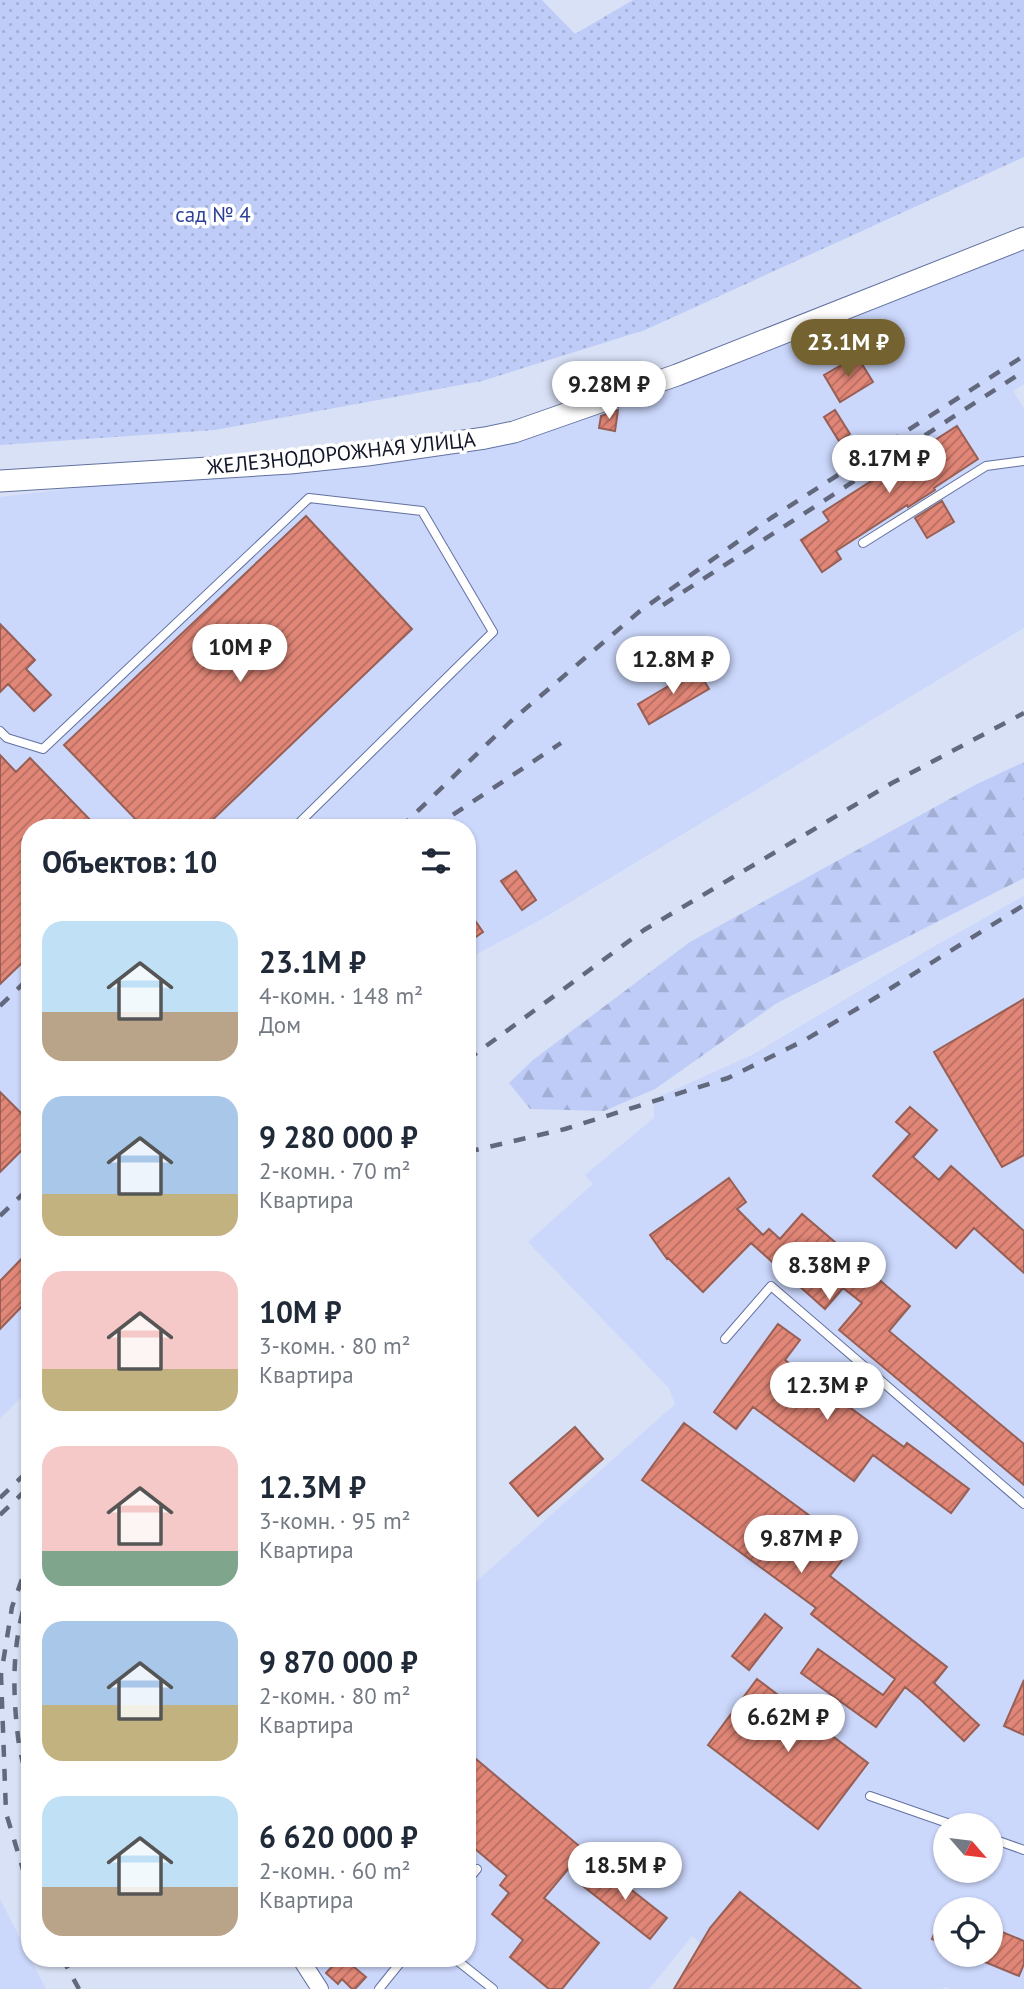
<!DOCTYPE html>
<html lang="ru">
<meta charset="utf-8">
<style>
:root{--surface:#fff;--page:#f2f2f3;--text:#1f2937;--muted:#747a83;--accent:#746331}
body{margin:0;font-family:"PT Sans",sans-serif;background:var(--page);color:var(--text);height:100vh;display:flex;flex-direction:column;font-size:26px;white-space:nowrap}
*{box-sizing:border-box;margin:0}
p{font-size:23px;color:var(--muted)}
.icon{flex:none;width:38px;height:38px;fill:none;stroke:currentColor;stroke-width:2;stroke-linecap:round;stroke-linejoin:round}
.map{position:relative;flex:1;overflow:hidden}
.panel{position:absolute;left:21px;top:819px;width:455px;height:1148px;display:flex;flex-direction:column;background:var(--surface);border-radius:28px;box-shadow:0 2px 5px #0004}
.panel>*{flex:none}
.needle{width:46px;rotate:118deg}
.buttons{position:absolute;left:933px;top:1813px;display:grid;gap:14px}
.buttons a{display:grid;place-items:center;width:70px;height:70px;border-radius:50%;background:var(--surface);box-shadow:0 2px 5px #0004;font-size:35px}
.price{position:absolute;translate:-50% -60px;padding:0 16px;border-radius:24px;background:#fff;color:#222;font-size:23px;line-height:46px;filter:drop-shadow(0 2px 4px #0008)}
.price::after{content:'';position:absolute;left:50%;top:42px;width:21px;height:16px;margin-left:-10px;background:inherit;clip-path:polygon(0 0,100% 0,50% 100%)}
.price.selected{background:var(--accent);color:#fff}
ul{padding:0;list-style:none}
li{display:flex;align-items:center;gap:21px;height:175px;padding:0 21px}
li span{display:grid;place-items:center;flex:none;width:196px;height:140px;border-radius:21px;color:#555}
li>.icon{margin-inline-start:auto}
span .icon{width:84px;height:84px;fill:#fffc;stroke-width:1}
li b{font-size:30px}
h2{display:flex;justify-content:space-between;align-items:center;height:84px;padding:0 21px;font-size:30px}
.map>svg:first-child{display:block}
.built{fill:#cbd7fb;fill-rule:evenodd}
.forest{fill:url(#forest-firs)}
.garden{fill:url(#garden-dots)}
.building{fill:url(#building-hatch);stroke:#985f55;stroke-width:2}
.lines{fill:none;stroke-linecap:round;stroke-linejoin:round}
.service-casing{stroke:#6271a1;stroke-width:10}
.minor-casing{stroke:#6271a1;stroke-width:18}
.tertiary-casing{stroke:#6271a1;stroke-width:23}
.service{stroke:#fff;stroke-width:8}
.minor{stroke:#fff;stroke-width:16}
.tertiary{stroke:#fff;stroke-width:21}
.rail{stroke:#63697d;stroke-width:4.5;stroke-dasharray:12 12;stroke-linecap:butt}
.labels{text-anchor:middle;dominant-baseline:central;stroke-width:7;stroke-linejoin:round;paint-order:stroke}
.park-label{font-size:21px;fill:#2e3f97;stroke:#fff}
.street-label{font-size:21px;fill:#111629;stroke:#fff}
</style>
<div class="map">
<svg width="1024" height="1989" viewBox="0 0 1024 1989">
<defs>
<pattern id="forest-firs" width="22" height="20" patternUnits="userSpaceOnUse" patternTransform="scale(1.75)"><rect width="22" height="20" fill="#beccf7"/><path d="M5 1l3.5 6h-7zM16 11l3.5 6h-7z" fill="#a2aed4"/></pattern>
<pattern id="garden-dots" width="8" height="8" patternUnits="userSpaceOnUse" patternTransform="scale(1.75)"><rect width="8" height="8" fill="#beccf7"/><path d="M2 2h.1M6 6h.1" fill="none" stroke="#a2aed4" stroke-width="1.8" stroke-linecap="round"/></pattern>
<pattern id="building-hatch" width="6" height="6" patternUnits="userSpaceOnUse" patternTransform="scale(1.75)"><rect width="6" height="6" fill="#e28777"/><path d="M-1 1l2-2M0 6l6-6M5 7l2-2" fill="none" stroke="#b66d62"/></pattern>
</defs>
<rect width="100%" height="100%" fill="#d9e1f6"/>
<path class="built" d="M 1024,241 L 1024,384 L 1013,391 L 1024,409 L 1024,628 L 542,919 L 475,955 L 467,963 L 467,828 L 30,828 L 30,1389 L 0,1418 L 0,497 L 290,463 L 543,422 Z
M 1024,896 L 1024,1989 L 949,1989 L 944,1987 L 943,1989 L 755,1989 L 692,1936 L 649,1989 L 331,1989 L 311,1958 L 467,1958 L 467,1590 L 675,1404 L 669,1388 L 528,1242 L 593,1184 L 585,1175 L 654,1118 L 654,1099 L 752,1055 L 933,947 ZM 945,1825 L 990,1825 L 990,1871 L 945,1871 ZM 945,1909 L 990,1909 L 990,1955 L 945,1955 Z
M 0,1899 L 30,1958 L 46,1989 L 0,1989 Z"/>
<path class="forest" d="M 1024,762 L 1024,878 L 777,1003 L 655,1089 L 604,1111 L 530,1109 L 509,1083 L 533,1060 L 690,942 L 975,785 Z"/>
<path class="garden" d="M 0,0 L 542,0 L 575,34 L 633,0 L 1024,0 L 1024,157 L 645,330 L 482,381 L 215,430 L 0,445 Z"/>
<path class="building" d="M 857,356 L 873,382 L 840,402 L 824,375 Z
M 618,410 L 615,431 L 599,428 L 601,416 Z
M 835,410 L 850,434 L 839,441 L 824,417 Z
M 957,426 L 978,459 L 934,488 L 935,490 L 908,507 L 907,505 L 836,551 L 841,559 L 822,572 L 801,540 L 829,521 L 823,512 Z
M 942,501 L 954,522 L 927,538 L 915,518 Z
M 306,516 L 412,629 L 204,828 L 144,828 L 64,745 Z
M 0,624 L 35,660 L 26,669 L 51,695 L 34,711 L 8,684 L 0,692 Z
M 697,669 L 709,689 L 649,724 L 638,704 Z
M 0,755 L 16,772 L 30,758 L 98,828 L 30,828 L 30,955 L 0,984 Z
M 516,871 L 536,900 L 522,910 L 501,881 Z
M 467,909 L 483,932 L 467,943 Z
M 1024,999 L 1024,1155 L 1002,1167 L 934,1052 Z
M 0,1092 L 30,1122 L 30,1142 L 0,1172 Z
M 910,1107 L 937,1130 L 913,1157 L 939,1180 L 951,1166 L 1024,1231 L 1024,1273 L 974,1228 L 956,1248 L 873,1176 L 910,1134 L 896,1122 Z
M 729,1178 L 746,1202 L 737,1209 L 763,1235 L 769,1229 L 780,1239 L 802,1214 L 910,1306 L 889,1331 L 1024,1444 L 1024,1485 L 839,1330 L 862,1303 L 843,1288 L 825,1309 L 751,1243 L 703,1292 L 668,1258 L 667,1259 L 650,1235 Z
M 30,1250 L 30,1298 L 0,1329 L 0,1281 Z
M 778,1324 L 800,1340 L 785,1360 L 904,1447 L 907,1443 L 969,1489 L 951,1513 L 873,1455 L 854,1481 L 753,1407 L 736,1429 L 714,1412 Z
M 684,1423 L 852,1547 L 830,1576 L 947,1667 L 934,1683 L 979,1725 L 964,1741 L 921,1700 L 905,1687 L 876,1727 L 801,1673 L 818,1649 L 883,1695 L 895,1679 L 811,1614 L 816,1608 L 642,1480 Z
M 575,1427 L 603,1459 L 538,1516 L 510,1483 Z
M 765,1614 L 782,1628 L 749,1670 L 732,1656 Z
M 757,1679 L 868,1763 L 818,1829 L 708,1745 Z
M 1024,1680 L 1024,1735 L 1004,1726 Z
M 476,1759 L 584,1850 L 544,1898 L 599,1943 L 562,1989 L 549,1989 L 510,1957 L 523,1940 L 492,1914 L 509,1893 L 500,1885 L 507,1876 L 467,1842 L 467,1769 Z
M 600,1865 L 667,1918 L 650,1939 L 583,1886 Z
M 740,1892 L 861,1989 L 674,1989 L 710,1928 Z
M 945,1908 L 945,1945 L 932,1939 Z
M 990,1927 L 1024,1941 L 1024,1964 L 1019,1976 L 968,1955 L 990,1955 Z
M 340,1958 L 362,1958 L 354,1967 L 366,1977 L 355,1989 L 352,1989 L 342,1979 L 338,1984 L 326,1973 Z"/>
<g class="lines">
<defs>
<path id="service" d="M 863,543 L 986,466 L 1024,461
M 0,731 L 7,738 L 43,749 L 309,498 L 422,511 L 493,632 L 294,828
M 725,1339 L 771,1286 L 1024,1504
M 870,1796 L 953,1825
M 990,1838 L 1024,1850
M 467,1881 L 477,1869
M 454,1958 L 493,1989
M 379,1989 L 404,1958"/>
<path id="minor" d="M 300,1958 L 320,1989"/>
<path id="tertiary" d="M 0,481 L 290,463 L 367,455 L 485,438 L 514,432 L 677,375 L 1024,238"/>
</defs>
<use href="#service" class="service-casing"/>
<use href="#minor" class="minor-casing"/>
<use href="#tertiary" class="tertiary-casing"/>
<use href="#service" class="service"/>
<use href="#minor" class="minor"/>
<use href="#tertiary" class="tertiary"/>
<path class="rail" d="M 663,605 L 1024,371
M 400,828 L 510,722 L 640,611 L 771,518 L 1022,357
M 433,828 L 561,743
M 0,1006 L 30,977
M 467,1060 L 644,930 L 892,783 L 1024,713
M 467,1152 L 565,1129 L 728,1078 L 805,1040 L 875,998 L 1024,905
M 0,1216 L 30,1187
M 0,1498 L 30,1469
M 0,1515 L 30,1486
M 30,1557 L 12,1607 L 1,1675 L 6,1813 L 30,1893
M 30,1589 C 12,1636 12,1687 18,1737 C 20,1755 26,1773 30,1790
M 62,1958 L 79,1989"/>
</g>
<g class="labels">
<g class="park-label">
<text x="213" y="214">сад № 4</text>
</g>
<g class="street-label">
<text transform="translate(341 453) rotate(-6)">ЖЕЛЕЗНОДОРОЖНАЯ УЛИЦА</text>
</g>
</g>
</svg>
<div class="buttons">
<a><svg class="needle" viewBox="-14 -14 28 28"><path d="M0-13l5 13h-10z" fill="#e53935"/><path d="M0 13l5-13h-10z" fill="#747a83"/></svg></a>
<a><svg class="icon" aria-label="locate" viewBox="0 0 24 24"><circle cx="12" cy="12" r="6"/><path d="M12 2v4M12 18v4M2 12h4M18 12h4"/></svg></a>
</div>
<b class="price selected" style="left:848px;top:379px">23.1M ₽</b>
<b class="price" style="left:609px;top:421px">9.28M ₽</b>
<b class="price" style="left:889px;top:495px">8.17M ₽</b>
<b class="price" style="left:240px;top:684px">10M ₽</b>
<b class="price" style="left:673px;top:696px">12.8M ₽</b>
<b class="price" style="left:829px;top:1302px">8.38M ₽</b>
<b class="price" style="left:827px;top:1422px">12.3M ₽</b>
<b class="price" style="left:801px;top:1575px">9.87M ₽</b>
<b class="price" style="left:788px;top:1754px">6.62M ₽</b>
<b class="price" style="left:625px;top:1902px">18.5M ₽</b>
<section class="panel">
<h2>Объектов: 10<svg class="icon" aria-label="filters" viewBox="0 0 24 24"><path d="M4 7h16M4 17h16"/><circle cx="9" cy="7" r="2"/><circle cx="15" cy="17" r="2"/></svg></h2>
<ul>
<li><span style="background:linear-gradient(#bfe0f5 65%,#b9a48a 0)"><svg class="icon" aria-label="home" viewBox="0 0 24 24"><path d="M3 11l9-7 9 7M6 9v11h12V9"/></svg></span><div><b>23.1M ₽</b><p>4-комн. · 148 m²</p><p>Дом</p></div></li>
<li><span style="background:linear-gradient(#a9c7e8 70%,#c2b280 0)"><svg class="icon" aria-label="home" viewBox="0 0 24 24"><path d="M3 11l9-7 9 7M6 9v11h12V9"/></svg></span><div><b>9 280 000 ₽</b><p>2-комн. · 70 m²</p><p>Квартира</p></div></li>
<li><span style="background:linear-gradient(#f6c9c9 70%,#c2b280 0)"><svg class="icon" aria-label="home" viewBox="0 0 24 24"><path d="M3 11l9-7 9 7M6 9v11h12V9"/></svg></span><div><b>10M ₽</b><p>3-комн. · 80 m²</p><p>Квартира</p></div></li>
<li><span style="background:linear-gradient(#f6c9c9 75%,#7fa58c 0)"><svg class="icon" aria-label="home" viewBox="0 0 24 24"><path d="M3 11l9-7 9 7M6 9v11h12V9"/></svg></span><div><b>12.3M ₽</b><p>3-комн. · 95 m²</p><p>Квартира</p></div></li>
<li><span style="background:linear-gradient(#a9c7e8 60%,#c2b280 0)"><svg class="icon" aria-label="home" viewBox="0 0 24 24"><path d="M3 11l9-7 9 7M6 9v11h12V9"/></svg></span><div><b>9 870 000 ₽</b><p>2-комн. · 80 m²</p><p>Квартира</p></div></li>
<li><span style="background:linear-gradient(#bfe0f5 65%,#b9a48a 0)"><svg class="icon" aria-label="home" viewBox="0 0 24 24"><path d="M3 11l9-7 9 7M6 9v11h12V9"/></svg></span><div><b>6 620 000 ₽</b><p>2-комн. · 60 m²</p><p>Квартира</p></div></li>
</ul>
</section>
</div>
